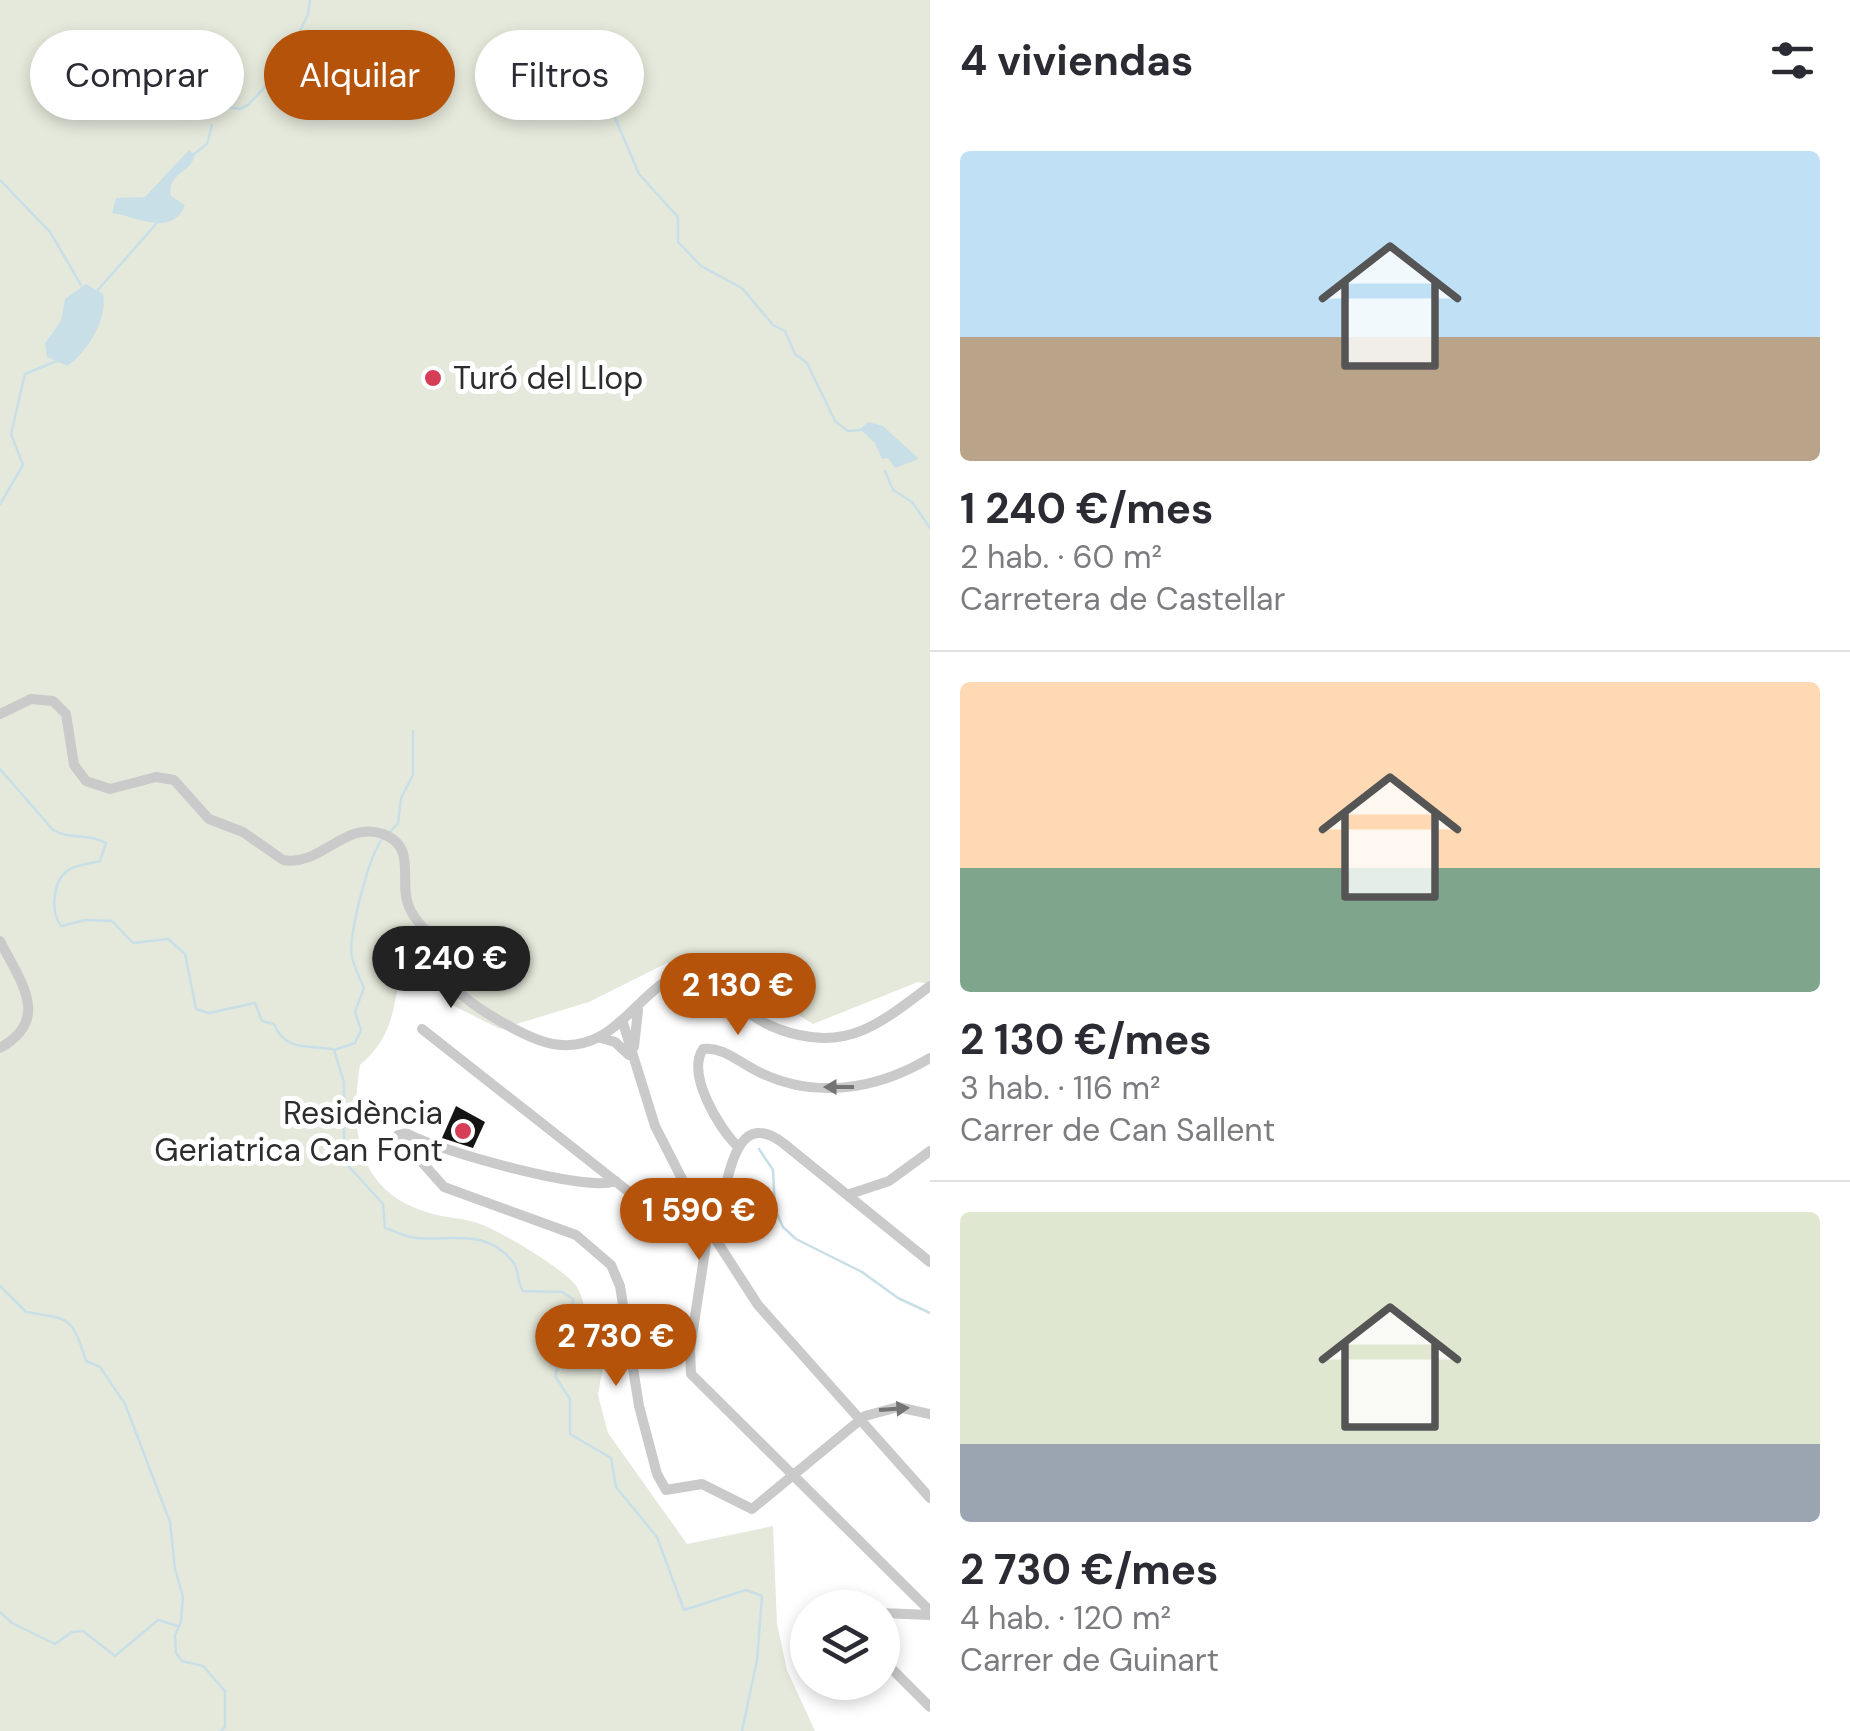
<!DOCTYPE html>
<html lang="es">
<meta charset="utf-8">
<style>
:root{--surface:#fff;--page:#f7f7f7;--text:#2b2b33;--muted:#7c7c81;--line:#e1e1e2;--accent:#b45309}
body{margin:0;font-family:"DM Sans",sans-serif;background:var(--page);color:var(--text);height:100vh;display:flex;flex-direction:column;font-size:38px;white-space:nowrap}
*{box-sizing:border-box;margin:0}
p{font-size:32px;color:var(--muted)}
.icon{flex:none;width:55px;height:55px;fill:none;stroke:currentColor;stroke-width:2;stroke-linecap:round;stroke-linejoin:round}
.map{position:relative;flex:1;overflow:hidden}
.side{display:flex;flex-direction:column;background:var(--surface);width:920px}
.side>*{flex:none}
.top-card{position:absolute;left:30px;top:30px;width:750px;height:90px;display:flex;gap:20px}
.controls{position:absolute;left:790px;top:1590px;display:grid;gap:20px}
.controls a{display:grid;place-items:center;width:110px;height:110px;border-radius:50%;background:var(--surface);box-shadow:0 5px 15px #0003;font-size:50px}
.price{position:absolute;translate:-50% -85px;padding:0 22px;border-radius:35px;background:var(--accent);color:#fff;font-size:32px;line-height:65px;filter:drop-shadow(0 2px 5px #0008)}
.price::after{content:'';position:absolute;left:50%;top:60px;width:30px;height:22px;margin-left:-15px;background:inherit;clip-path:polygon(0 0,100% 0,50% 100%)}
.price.active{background:#222;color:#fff}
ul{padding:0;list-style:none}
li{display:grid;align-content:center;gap:20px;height:530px;padding:0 30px}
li+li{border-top:2px solid var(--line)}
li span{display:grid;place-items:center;height:310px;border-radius:10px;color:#555}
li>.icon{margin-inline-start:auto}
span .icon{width:180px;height:180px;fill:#fffc;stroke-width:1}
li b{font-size:42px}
h2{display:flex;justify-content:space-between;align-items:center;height:120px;padding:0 30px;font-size:42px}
.tag{padding:0 35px;border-radius:45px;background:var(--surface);box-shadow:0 5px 15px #0003;font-size:35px;line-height:90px}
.tag.active{background:var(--accent);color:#fff}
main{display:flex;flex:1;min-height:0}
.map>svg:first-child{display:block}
.green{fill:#e4e9db}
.water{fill:#c9dfe8}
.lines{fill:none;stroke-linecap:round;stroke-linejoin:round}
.stream{stroke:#c9dfe8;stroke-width:2.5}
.building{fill:#141414}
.minor{stroke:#cacaca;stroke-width:10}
.oneway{fill:#747474}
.poi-dot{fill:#d63d56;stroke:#fff;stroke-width:4}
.labels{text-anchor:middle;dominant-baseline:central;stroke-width:10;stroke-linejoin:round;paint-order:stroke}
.poi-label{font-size:32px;fill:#2d2d2d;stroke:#fff;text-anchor:start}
</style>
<main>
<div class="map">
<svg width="930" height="1731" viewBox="0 0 930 1731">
<rect width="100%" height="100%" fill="#fff"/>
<path class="green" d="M 0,0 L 930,0 L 930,984 L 918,982 L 813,1024 L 708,958 L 677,958 L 589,1002 L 500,1029 L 452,1005 L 418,970 L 398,986 C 392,1020 387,1042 360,1065 C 349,1135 358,1196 437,1215 C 449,1218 462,1218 474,1222 C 495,1227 566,1270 577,1287 C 588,1305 585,1326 585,1347 L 604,1361 L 598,1395 L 608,1433 L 687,1544 L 773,1526 L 777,1624 L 787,1670 L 815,1731 L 0,1731 Z"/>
<path class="water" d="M 189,150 L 195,155 C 191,173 166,174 171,196 L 185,205 C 172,238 136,216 112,213 L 116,198 L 145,197 Z
M 86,284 L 103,294 C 108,318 88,352 67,366 L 47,357 L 45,343 L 61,321 L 65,299 Z
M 868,422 L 883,426 L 919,459 L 895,468 L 888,458 L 882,459 L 875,443 L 860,429 Z"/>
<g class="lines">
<path class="stream" d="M 589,35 L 608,101 L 639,174 L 678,217 L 678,242 L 701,266 L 742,288 L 773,325 L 785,331 L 795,354 L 807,363 L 835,421 L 848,431 L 861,430
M 217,115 L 227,107 L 239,109 L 248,105 L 283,68 L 308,14 L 310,0
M 193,155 L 207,144 L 212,125
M 0,180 L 50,232 L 81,285
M 96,292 L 157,223
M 885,471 L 893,490 L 912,502 L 930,528
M 0,504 L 23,465 L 11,434 L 25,374 L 59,360
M 0,769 L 53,830 C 70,840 89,833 106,843 L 100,861 C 89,864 76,864 67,871 C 52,882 51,913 61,926 L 85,920 L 112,921 L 133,943 L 168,939 L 185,954 L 196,1009 L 209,1013 L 255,1003 L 262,1021 L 274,1024 C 285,1052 309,1045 332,1049
M 389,833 L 398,823 L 401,798 L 413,775 L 413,731
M 383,838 C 369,854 348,936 352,957 C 354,967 360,978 364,988 L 355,1012 L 361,1030 L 355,1043 L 334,1050 L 344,1082 L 344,1161 L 383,1204 L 385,1228 C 395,1231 406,1237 416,1238 C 451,1241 487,1228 513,1262 C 520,1271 516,1281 523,1291 L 562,1292 L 573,1299 L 573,1316 L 555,1376 L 570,1399 L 570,1434 L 611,1458 L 616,1487 L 657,1537 L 684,1610 L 746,1590 L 762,1596 L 757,1660 L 742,1731
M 759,1149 L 773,1170 L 775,1209 L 783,1227 L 796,1239 L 862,1272 L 898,1298 L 930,1313
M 0,1286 L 26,1312 C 70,1319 72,1316 86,1361 L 100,1367 L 125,1404 L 170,1522 L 175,1569 L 183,1597 L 181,1622 L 175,1635 L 176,1653 L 182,1661 L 203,1666 L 225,1691 L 225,1727 L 221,1731
M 0,1612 L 12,1623 L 55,1644 L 72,1632 L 83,1631 L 115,1656 L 158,1620 L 178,1626"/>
</g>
<path class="building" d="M 456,1106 L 485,1122 L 473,1148 L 442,1138 Z"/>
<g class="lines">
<path class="minor" d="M 0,714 L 31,699 L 53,701 L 66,714 L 74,765 L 86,781 L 110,789 L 156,777 L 174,780 L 209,819 L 243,832 L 283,860 C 322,867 344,820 383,834 C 418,847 398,881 409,907 C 414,920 424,927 431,938 C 441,953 442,973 454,987 C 470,1006 528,1040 553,1044 C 618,1055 636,986 689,970 C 713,972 723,990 738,1004 C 756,1021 776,1030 799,1035 C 855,1048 888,1017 930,986
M 0,941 C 20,981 52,1019 0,1048
M 623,1023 L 655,1126 L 706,1226
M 422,1029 L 681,1233 L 699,1236
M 601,1038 L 615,1042 L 629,1055
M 634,1047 L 638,1010
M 398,1135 L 444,1187 L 576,1235 L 611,1265 L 620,1286 L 639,1406 L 657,1474 L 666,1490 L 702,1484 L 752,1509 L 865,1416 L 898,1407 L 930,1414
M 398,1135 L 406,1133 C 436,1150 587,1193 616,1181
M 737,1146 C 719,1127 686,1075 703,1049 C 723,1046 741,1064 759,1072 C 816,1100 878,1089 930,1058
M 847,1195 L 889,1181 L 930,1151
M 714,1228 C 729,1198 728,1102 783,1143 L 930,1262
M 716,1240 L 758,1305 L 930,1498
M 706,1244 L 690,1350 L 691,1374 L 930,1611
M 882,1613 L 930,1615
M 882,1659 L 930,1707"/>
</g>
<defs><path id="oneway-solid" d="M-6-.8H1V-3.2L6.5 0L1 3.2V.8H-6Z" transform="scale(2.5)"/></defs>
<g class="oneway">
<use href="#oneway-solid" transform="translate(839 1087) rotate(180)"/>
<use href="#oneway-solid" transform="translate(894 1409) rotate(-4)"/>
</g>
<g class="poi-dot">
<circle cx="433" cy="378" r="10"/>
<circle cx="463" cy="1131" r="10"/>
</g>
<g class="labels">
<g class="poi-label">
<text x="453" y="378">Turó del Llop</text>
<text x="443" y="1113" text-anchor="end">Residència<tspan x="443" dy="37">Geriatrica Can Font</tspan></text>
</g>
</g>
</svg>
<div class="controls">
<a><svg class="icon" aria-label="layers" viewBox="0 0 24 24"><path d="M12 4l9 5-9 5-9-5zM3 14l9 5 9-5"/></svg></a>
</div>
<b class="price active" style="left:451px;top:1011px">1 240 €</b>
<b class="price" style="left:738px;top:1038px">2 130 €</b>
<b class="price" style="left:699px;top:1263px">1 590 €</b>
<b class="price" style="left:616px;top:1389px">2 730 €</b>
<div class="top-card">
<a class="tag">Comprar</a>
<a class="tag active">Alquilar</a>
<a class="tag">Filtros</a>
</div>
</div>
<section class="side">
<h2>4 viviendas<svg class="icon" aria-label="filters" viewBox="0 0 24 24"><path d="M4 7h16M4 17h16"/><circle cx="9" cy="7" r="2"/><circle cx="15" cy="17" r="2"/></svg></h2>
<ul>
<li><span style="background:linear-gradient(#bfe0f5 60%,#b9a48a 0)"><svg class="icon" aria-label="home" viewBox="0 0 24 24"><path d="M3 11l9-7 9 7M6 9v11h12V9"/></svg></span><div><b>1 240 €/mes</b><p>2 hab. · 60 m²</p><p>Carretera de Castellar</p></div></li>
<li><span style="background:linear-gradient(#ffd9b3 60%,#7fa58c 0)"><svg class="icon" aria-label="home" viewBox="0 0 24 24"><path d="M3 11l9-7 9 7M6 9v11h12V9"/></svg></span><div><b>2 130 €/mes</b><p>3 hab. · 116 m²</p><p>Carrer de Can Sallent</p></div></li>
<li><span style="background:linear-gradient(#dfe7d0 75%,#9aa5b1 0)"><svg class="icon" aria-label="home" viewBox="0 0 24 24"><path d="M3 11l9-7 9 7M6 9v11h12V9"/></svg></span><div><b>2 730 €/mes</b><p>4 hab. · 120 m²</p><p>Carrer de Guinart</p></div></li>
</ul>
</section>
</main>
